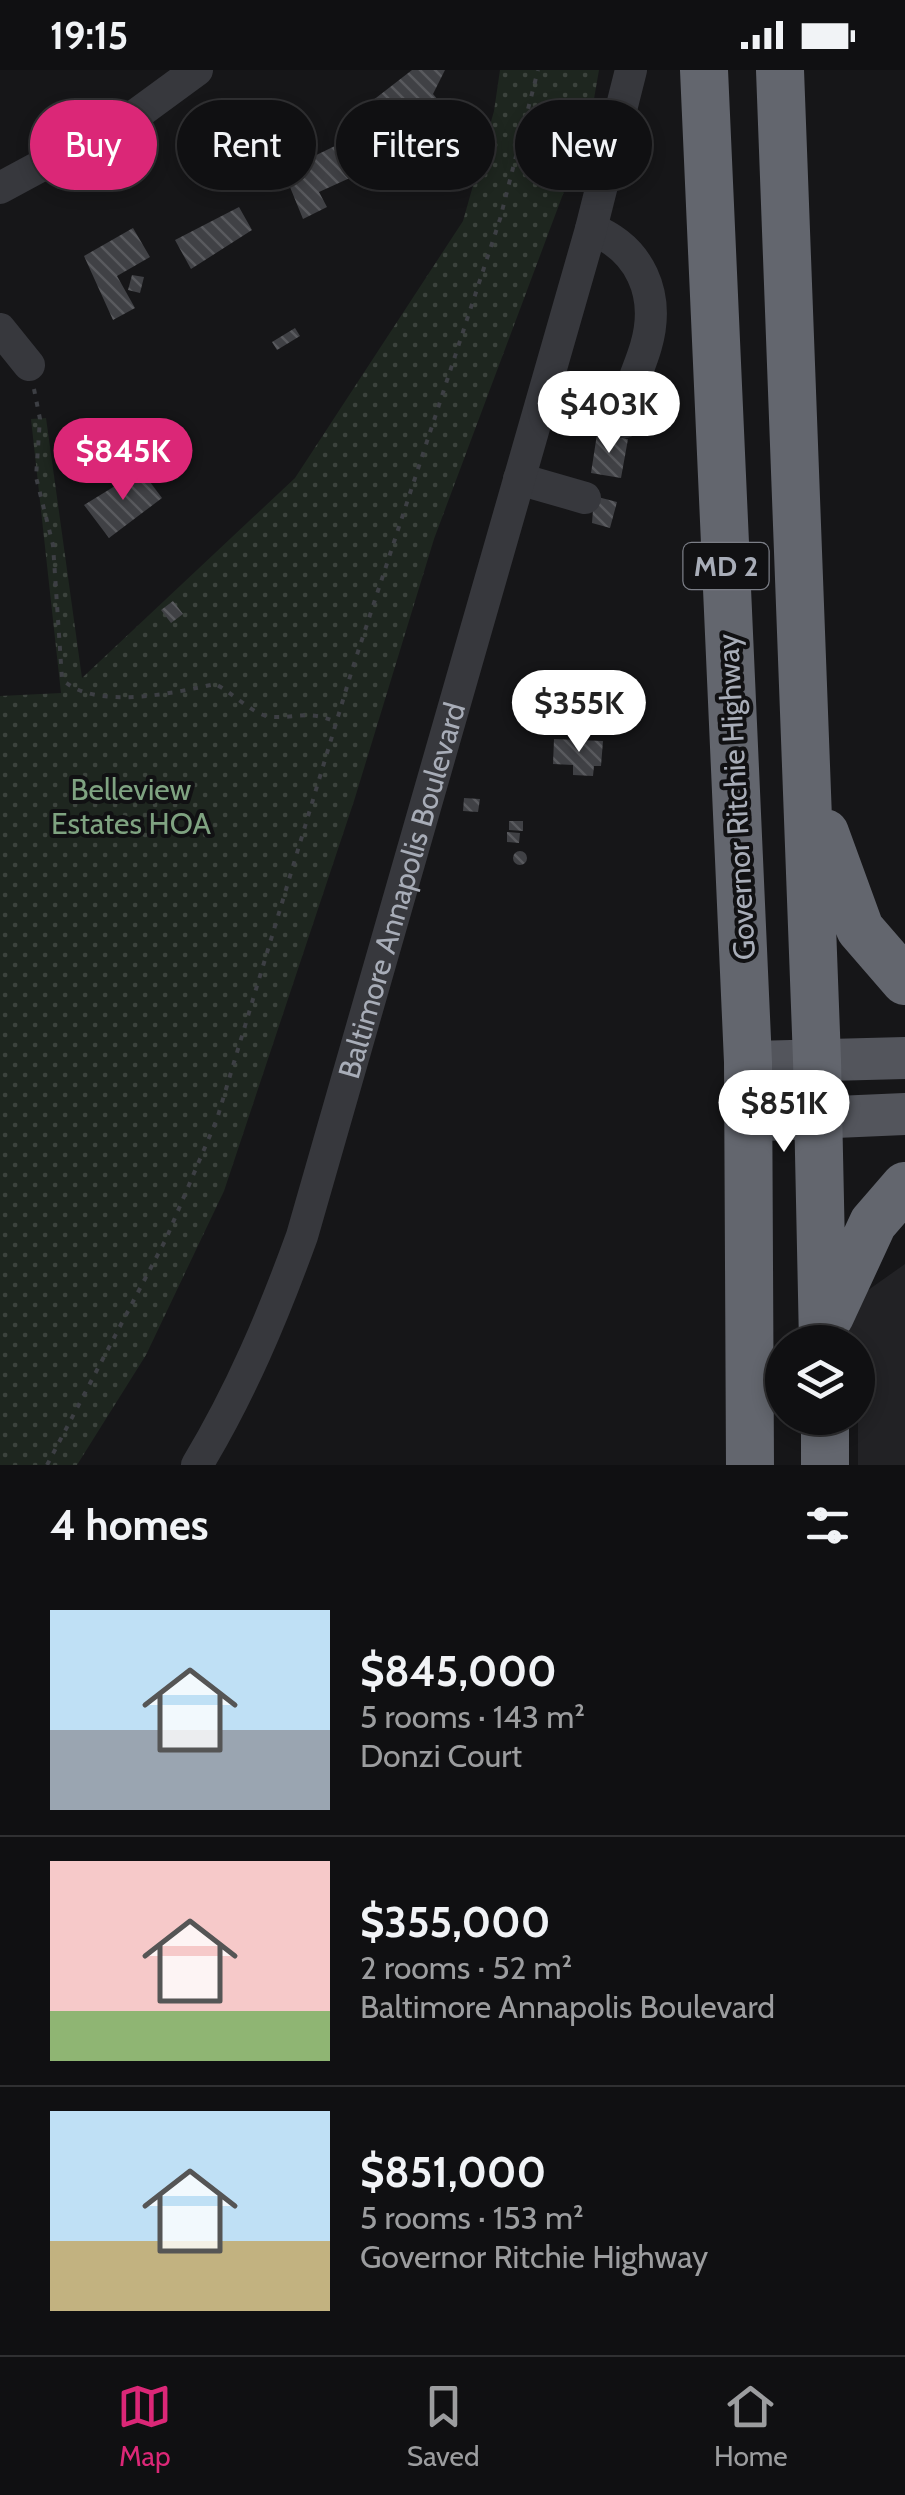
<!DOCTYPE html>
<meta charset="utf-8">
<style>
:root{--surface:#101012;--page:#1e1e20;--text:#f1f3f6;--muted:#9c9d9f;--line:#303032;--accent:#db2777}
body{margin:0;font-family:Cabin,sans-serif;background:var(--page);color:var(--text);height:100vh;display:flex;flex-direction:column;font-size:38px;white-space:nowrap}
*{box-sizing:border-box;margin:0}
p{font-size:32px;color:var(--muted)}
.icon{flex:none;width:55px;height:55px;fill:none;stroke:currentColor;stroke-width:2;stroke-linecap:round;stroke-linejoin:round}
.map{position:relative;height:1395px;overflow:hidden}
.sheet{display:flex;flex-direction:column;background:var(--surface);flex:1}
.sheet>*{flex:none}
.hud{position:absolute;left:30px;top:30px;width:845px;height:90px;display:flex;gap:20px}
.fabs{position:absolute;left:765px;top:1255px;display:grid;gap:20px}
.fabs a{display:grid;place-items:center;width:110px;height:110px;border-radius:50%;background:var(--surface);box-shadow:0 5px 15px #0003,0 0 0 2px var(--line);font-size:50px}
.price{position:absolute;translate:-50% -85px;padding:0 22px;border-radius:35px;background:#fff;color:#222;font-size:32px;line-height:65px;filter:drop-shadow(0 2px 5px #0008)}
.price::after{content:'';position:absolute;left:50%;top:60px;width:30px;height:22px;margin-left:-15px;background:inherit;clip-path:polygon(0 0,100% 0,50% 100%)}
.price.on{background:var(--accent);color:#fff}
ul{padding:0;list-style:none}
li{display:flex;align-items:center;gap:30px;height:250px;padding:0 50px}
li+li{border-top:2px solid var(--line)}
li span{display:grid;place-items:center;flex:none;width:280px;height:200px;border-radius:0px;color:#555}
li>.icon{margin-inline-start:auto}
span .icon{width:120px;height:120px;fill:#fffc;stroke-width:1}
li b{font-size:42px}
h2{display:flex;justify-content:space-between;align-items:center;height:120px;padding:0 50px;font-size:42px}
.pill{padding:0 35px;border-radius:45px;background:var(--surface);box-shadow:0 5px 15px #0003,0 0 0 2px var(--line);font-size:35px;line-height:90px}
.pill.on{background:var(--accent);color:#fff}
.status{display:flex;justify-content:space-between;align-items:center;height:70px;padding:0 50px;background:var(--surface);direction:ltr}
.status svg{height:28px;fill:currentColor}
.dock{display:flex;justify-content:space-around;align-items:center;height:140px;border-top:2px solid var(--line);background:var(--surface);font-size:28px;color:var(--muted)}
.dock a{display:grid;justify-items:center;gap:5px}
.dock .on{color:var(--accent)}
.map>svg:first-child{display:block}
.built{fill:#222225}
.park{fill:url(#park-dots)}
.building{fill:url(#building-back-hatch)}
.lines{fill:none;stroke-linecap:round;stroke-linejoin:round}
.path{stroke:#3d3f44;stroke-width:4;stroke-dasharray:5 8;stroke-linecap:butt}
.minor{stroke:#37383d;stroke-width:32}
.major{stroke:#53555c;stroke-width:42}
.highway{stroke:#63666e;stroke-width:48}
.labels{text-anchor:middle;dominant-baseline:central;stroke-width:8;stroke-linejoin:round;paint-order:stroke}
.shield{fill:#111113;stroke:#7b7e86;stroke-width:2.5}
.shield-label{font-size:28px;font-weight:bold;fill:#a8adb8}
.park-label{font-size:30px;fill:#7fa381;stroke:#111113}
.street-label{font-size:30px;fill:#a8adb8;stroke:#111113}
</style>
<div class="status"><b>19:15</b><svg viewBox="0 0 49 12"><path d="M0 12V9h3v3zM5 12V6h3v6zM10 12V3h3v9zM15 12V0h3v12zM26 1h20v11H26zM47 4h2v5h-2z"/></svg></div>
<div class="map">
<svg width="905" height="1395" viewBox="0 0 905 1395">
<defs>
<pattern id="park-dots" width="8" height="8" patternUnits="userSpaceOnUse" patternTransform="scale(2.5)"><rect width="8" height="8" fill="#1e261f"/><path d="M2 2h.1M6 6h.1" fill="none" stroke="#3c433d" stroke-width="1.8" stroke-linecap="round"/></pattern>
<pattern id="building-back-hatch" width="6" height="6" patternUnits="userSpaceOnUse" patternTransform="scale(2.5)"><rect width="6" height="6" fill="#404145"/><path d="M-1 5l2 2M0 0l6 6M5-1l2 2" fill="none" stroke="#595a5e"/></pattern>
</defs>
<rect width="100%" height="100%" fill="#161618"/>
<path class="built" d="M 905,1194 L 905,1395 L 858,1395 L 858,1272 L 849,1272 L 847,1235 Z"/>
<path class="park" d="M 500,0 L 599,0 L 590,52 L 434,469 L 354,731 L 224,1121 L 146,1285 L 77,1395 L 0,1395 L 0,626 L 61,623 L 31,349 L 46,348 L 82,608 L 295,408 L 463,151 L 494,41 Z"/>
<path class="building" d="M 412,0 L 445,0 L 433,24 L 443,36 L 390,74 L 363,38 Z
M 337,75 L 352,107 L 319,122 L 327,137 L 303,149 L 281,95 L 303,84 L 306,90 Z
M 239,137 L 252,160 L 191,199 L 175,170 Z
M 133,158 L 150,187 L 117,206 L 135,238 L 113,250 L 84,186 Z
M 132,205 L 144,207 L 140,223 L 128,220 Z
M 295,258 L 300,266 L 277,280 L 272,272 Z
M 597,364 L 628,369 L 621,408 L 591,403 Z
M 141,400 L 162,428 L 109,468 L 84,435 Z
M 594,426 L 617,432 L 610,458 L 592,453 Z
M 173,531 L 183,544 L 171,553 L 161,540 Z
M 570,641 L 590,643 L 589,656 L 569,654 Z
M 554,669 L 603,671 L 601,696 L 594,696 L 593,706 L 573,705 L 573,695 L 553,694 Z
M 464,728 L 480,729 L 478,742 L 463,741 Z
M 509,751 L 523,751 L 523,761 L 509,760 Z
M 507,762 L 520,763 L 519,773 L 507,772 Z
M513 788a7 7 0 1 1 14 0a7 7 0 1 1-14 0Z"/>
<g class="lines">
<path class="path" d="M 34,319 L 40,349 L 36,407 L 53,475 L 62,609 C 94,641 174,623 215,614 C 232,622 254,646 272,647 C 298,648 308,640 336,652
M 47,1395 L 166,1169 L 217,1049 L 352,600 L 500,149 L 538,0"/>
<g class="minor">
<path d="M 0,118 L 137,44 L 197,0"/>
<path d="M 591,159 C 640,178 661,224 646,276 C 638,304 625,323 625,352"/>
<path d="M 0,259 L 29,295"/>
<path d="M 519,409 L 585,428"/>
<path id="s1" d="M 197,1395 C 241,1322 273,1246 302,1166 L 591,159 L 631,0"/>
</g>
<path class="major" d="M 748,992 L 905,988
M 746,1051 L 905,1044"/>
<path class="highway" d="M 704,0 L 748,992 L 750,1395
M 780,0 L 817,990 L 823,1272
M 825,763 L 860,859 L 905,911
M 830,1246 L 873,1153 L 905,1116
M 825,1348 L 825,1395"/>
</g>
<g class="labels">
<rect class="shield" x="683.5" y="473" width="85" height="46" rx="8"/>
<g class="shield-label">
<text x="726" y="496">MD 2</text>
</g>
<g class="park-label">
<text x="131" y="719">Belleview<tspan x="131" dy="34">Estates HOA</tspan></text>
</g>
<g class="street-label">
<text transform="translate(736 727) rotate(-93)">Governor Ritchie Highway</text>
<text stroke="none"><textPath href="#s1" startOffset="612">Baltimore Annapolis Boulevard</textPath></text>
</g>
</g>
</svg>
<div class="fabs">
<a><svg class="icon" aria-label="layers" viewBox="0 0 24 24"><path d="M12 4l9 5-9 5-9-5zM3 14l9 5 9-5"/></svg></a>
</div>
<b class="price" style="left:609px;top:386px">$403K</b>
<b class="price on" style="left:123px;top:433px">$845K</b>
<b class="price" style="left:579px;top:685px">$355K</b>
<b class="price" style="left:784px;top:1085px">$851K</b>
<div class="hud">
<a class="pill on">Buy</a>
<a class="pill">Rent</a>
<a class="pill">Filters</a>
<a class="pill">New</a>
</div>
</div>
<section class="sheet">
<h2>4 homes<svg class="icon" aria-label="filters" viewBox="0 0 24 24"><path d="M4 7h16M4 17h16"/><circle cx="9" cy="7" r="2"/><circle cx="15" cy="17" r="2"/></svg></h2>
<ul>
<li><span style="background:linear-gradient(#bfe0f5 60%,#9aa5b1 0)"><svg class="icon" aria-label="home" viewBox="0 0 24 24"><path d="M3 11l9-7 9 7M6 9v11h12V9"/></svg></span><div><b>$845,000</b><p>5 rooms · 143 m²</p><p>Donzi Court</p></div></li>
<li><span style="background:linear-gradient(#f6c9c9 75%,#8fb573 0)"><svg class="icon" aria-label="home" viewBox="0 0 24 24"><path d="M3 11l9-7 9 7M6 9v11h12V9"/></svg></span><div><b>$355,000</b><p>2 rooms · 52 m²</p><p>Baltimore Annapolis Boulevard</p></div></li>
<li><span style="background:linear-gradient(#bfe0f5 65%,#c2b280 0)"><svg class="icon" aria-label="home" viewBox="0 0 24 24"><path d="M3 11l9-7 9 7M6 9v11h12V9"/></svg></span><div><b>$851,000</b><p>5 rooms · 153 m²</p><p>Governor Ritchie Highway</p></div></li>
</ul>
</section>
<nav class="dock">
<a class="on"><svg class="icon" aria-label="map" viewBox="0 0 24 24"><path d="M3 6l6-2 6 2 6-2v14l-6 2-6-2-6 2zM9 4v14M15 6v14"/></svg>Map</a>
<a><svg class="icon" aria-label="saved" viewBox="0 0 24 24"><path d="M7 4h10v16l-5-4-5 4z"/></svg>Saved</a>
<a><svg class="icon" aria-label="home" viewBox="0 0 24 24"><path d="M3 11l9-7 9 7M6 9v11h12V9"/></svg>Home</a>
</nav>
